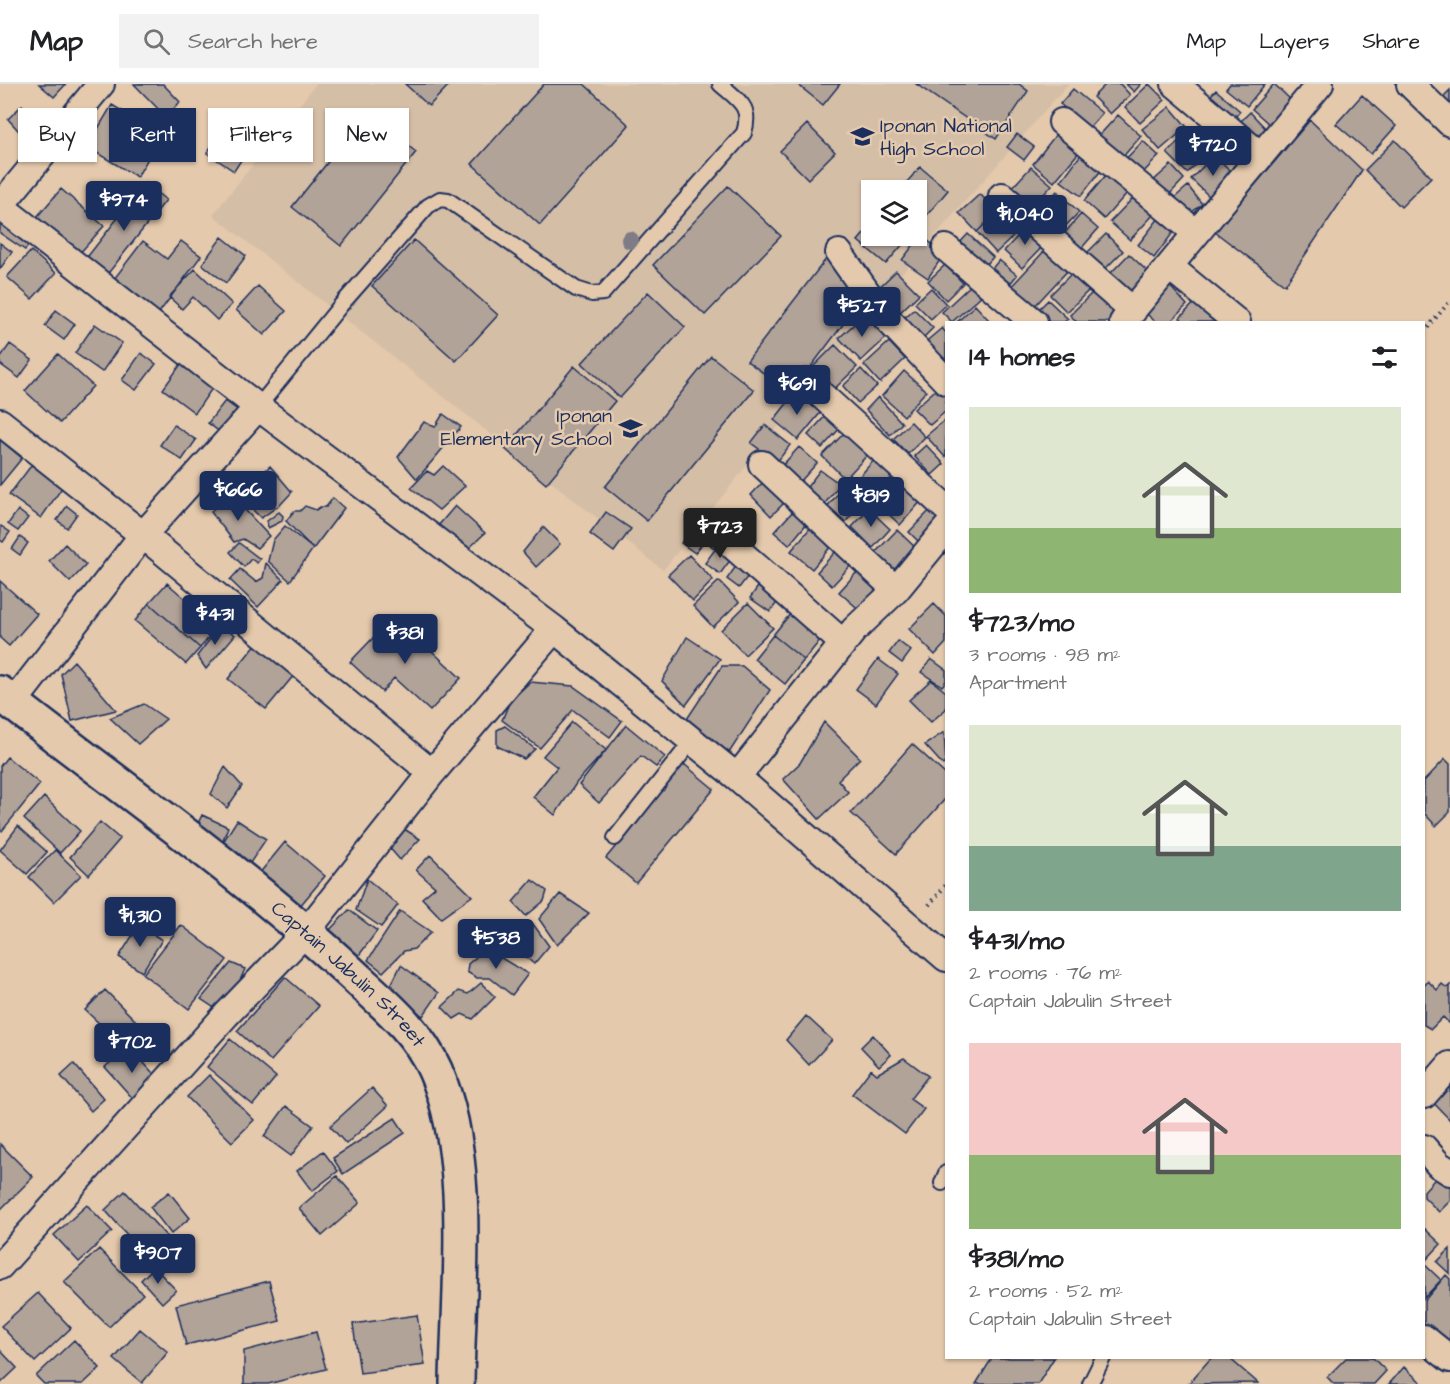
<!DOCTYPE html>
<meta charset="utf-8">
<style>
:root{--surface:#fff;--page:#f2f2f2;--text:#202124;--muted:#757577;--line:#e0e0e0;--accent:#1b2f5e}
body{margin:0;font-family:"Architects Daughter",sans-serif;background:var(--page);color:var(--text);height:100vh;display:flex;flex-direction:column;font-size:22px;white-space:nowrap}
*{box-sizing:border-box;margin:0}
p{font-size:20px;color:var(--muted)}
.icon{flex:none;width:33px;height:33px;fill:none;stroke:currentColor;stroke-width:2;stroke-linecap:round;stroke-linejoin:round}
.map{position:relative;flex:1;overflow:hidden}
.side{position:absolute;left:945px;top:237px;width:480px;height:1038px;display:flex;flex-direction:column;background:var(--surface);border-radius:0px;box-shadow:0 2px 4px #0004}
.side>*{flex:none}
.guide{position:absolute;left:18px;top:24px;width:570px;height:54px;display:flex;gap:12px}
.buttons{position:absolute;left:861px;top:96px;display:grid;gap:12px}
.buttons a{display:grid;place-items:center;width:66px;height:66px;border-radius:0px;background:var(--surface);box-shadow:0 2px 4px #0004;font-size:30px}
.price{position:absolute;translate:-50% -51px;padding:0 14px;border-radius:6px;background:var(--accent);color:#fff;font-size:20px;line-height:39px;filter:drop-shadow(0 2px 3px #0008)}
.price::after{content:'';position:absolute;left:50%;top:36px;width:18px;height:14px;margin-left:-9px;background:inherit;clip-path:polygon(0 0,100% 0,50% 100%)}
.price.current{background:#222;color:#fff}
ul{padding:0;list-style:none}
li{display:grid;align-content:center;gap:12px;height:318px;padding:0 24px}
li span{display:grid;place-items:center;height:186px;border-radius:0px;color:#555}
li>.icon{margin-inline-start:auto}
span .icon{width:108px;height:108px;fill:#fffc;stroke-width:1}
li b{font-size:26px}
h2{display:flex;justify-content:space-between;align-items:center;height:72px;padding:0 24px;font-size:26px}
.tag{padding:0 21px;border-radius:0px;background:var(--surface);box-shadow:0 2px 4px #0004;font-size:21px;line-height:54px}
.tag.current{background:var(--accent);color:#fff}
header{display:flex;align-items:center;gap:36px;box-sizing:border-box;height:84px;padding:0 30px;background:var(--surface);border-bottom:2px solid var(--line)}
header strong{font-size:28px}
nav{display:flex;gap:33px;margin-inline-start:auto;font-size:21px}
.search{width:420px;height:54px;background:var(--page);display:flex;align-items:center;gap:15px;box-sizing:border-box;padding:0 21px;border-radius:0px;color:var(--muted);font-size:22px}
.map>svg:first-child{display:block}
.built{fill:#d5bea6;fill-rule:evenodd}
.building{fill:#b2a398;stroke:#1b2f5e;stroke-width:1.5}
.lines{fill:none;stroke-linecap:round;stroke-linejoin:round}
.service-casing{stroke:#1b2f5e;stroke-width:18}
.minor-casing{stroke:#1b2f5e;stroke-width:30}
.tertiary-casing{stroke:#1b2f5e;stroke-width:38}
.path{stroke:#1b2f5e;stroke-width:4;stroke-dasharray:1.5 4.5;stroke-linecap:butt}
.service{stroke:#e4c9ac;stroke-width:14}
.minor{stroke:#e4c9ac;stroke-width:26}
.tertiary{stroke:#e4c9ac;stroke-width:33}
.tree{fill:#7f7b85}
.labels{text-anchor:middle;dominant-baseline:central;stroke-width:5;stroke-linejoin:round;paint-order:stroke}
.poi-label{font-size:20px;fill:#1b2f5e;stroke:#e4c9ac;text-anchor:start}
.street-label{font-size:20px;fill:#1b2f5e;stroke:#e4c9ac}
</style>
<header>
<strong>Map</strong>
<div class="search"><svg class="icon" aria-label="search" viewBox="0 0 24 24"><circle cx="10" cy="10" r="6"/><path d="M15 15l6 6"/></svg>Search here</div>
<nav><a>Map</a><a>Layers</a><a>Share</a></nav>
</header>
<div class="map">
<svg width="1450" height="1300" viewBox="0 0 1450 1300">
<rect width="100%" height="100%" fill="#e4c9ac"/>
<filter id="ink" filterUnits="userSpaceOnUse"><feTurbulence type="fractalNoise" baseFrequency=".0167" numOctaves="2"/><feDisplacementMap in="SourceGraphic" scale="12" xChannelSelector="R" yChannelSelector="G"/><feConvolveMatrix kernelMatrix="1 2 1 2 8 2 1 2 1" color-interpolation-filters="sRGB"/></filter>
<g filter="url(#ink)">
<path class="built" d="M 316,0 L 1068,0 L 891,202 L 663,486 L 213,131 ZM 872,106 L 916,106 L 916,152 L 872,152 Z"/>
<path class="building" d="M 39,0 L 66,0 L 54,13 Z
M 134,0 L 163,0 L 180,18 L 166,33 Z
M 405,0 L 450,0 L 429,22 Z
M 544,0 L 584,0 L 629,41 L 540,141 L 472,80 Z
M 797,0 L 840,0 L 823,21 Z
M 916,0 L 1019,0 L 1028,7 L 996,55 Z
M 1106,0 L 1120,0 L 1130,11 L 1110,30 L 1093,13 Z
M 1126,0 L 1141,0 L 1134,8 Z
M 1149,0 L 1165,16 L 1140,39 L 1125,23 Z
M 1230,0 L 1265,0 L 1247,22 L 1226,5 Z
M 1274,0 L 1291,16 L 1269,40 L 1252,25 Z
M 1073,5 L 1102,29 L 1089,44 L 1060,20 Z
M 1216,6 L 1240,27 L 1229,40 L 1205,17 Z
M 1450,6 L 1450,30 L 1438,18 Z
M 1362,11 L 1396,42 L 1371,70 L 1336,40 Z
M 22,21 L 40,42 L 26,55 L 8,35 Z
M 112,21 L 162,51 L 137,93 L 87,63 Z
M 1170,23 L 1187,43 L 1160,66 L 1142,45 Z
M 1250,28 L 1270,49 L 1257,63 L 1237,41 Z
M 367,29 L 416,68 L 341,162 L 292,123 Z
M 1118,31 L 1141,52 L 1120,76 L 1096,55 Z
M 229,35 L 256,53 L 234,87 L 207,69 Z
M 1310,36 L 1362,86 L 1285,201 L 1215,148 Z
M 807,40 L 835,68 L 808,95 L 780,67 Z
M 1193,43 L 1213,64 L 1187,89 L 1167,69 Z
M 1057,49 L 1079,68 L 1054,98 L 1033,80 Z
M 1017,50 L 1034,63 L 1024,76 L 1007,63 Z
M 1395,56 L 1431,93 L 1401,123 L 1365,86 Z
M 1143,57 L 1159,72 L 1138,94 L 1122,79 Z
M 1082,69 L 1102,85 L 1081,112 L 1061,97 Z
M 1214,71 L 1235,91 L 1212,115 L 1191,95 Z
M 1171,81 L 1184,95 L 1167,113 L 1152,98 Z
M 920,83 L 948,106 L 916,144 L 916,106 L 900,106 Z
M 1031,83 L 1052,101 L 1030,126 L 1009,107 Z
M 1107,90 L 1128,108 L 1104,135 L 1084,117 Z
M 145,99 L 166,116 L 102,197 L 81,181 Z
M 728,102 L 781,152 L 705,231 L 653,181 Z
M 1188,102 L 1202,120 L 1186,133 L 1172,116 Z
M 61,105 L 104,142 L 78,171 L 36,134 Z
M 1057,107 L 1079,128 L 1059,149 L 1037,129 Z
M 980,110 L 997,128 L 977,148 L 959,129 Z
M 1134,113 L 1154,130 L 1130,156 L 1110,138 Z
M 997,128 L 1017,149 L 996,169 L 977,148 Z
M 0,129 L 36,152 L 25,166 L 0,149 Z
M 1081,130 L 1098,145 L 1080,166 L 1063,151 Z
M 1159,134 L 1175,146 L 1154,174 L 1138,161 Z
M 872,140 L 872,152 L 910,152 L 886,180 L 858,157 Z
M 1028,141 L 1047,158 L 1022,184 L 1004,167 Z
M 968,150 L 993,173 L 981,187 L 955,164 Z
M 1106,150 L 1123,167 L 1101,189 L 1084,172 Z
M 921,151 L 944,170 L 928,194 L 902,176 Z
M 222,153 L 246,172 L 226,199 L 202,180 Z
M 414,156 L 498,231 L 456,277 L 372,202 Z
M 143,157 L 167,175 L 181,157 L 201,172 L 156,233 L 111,199 Z
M 0,159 L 12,168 L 0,185 Z
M 1048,163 L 1070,184 L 1032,225 L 1009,205 Z
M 833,166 L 876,197 L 791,309 L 747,277 Z
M 31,167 L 56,189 L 32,215 L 7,193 Z
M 1129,170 L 1149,189 L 1127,212 L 1107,193 Z
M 999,176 L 1017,191 L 1004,207 L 986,192 Z
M 945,181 L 963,199 L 946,216 L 928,197 Z
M 1077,184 L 1094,201 L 1067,228 L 1050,211 Z
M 195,185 L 232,220 L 217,236 L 193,213 L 182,225 L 169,213 Z
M 896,187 L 919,210 L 893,235 L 871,211 Z
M 1167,199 L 1187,221 L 1170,238 L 1156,238 L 1143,227 Z
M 972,200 L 982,211 L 952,238 L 942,228 Z
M 258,202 L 286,227 L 264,251 L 236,226 Z
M 1099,202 L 1122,226 L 1109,238 L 1077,238 L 1070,231 Z
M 931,204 L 946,220 L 931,235 L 915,219 Z
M 648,208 L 685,243 L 620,314 L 582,279 Z
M 1198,215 L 1222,238 L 1185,238 L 1180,234 Z
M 1048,216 L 1068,235 L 1064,238 L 1043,238 L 1034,230 Z
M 975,221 L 989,236 L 986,238 L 957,238 Z
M 914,225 L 933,244 L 919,258 L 900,238 Z
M 56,226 L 75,240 L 64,256 L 45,242 Z
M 864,231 L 886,254 L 861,277 L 839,254 Z
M 95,240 L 122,259 L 102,288 L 75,269 Z
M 942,244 L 946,249 L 946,278 L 942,282 L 923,260 Z
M 889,258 L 905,275 L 880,299 L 864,281 Z
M 10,260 L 32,276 L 19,294 L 0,280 L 0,274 Z
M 835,261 L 857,283 L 829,310 L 808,288 Z
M 141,269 L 156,280 L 136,306 L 122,296 Z
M 58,270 L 93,302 L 60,339 L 25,307 Z
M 711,272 L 754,306 L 647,437 L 605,403 Z
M 181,280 L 213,303 L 195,329 L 163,305 Z
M 574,282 L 615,317 L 546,400 L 505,365 Z
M 861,285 L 877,302 L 858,319 L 843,302 Z
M 904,287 L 926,307 L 904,332 L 882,312 Z
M 941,301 L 946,307 L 946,327 L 930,341 L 914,325 Z
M 796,308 L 821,328 L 798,356 L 774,336 Z
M 878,313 L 902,339 L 890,351 L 866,326 Z
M 225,317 L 246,332 L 229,355 L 208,339 Z
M 443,330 L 461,343 L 417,395 L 398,373 L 424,338 L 435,343 Z
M 827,330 L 841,343 L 822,364 L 808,351 Z
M 946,335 L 946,371 L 945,373 L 926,352 Z
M 911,338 L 925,353 L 908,370 L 893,355 Z
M 174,341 L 196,356 L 182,376 L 160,361 Z
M 765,341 L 790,361 L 777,378 L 751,359 Z
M 848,345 L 871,367 L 845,395 L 822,372 Z
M 0,356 L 22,374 L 0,401 Z
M 926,361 L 944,380 L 932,391 L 914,372 Z
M 799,363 L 817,379 L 799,399 L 781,383 Z
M 874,376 L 893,392 L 870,418 L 852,401 Z
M 33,379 L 64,401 L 41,434 L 9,411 Z
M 270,382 L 292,408 L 281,420 L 261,434 L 239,412 Z
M 443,382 L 465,402 L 439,426 L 411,404 L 427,387 L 434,391 Z
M 820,386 L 840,400 L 823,422 L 804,407 Z
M 766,395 L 787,416 L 771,432 L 751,411 Z
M 901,395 L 923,415 L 900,441 L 878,420 Z
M 840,407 L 858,423 L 844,440 L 826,424 Z
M 225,409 L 235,415 L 269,452 L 257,464 L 243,455 L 234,458 L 211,428 Z
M 333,414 L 344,424 L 313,465 L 286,437 L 294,427 L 300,427 L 305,422 L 316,426 L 320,423 L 326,423 Z
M 67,422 L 77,430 L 67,444 L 57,436 Z
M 455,422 L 485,449 L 468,465 L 438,442 Z
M 934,422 L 946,433 L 922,461 L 909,448 Z
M 869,425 L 890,445 L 873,464 L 852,443 Z
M 18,426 L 28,434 L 18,447 L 8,440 Z
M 794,426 L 808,438 L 789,461 L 774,448 Z
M 279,428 L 283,432 L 282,437 L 268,444 L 267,437 Z
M 606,428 L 631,445 L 614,468 L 590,450 Z
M 1,442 L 10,448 L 3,458 L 0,456 Z
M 285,442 L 313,465 L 290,497 L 268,477 L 273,456 Z
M 543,443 L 560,460 L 536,483 L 523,468 Z
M 811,443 L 832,461 L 812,485 L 791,467 Z
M 691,445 L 705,456 L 695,469 L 681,459 Z
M 897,446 L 918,466 L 896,488 L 875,469 Z
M 20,453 L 28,459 L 20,471 L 12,465 Z
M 239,459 L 260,475 L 257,479 L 251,475 L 244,483 L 230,468 Z
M 65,460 L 86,481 L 70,498 L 49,477 Z
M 719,460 L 734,471 L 720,490 L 705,479 Z
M 836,467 L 851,481 L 832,502 L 817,488 Z
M 689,471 L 713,496 L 693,517 L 668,491 Z
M 741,475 L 754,484 L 739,504 L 727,495 Z
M 266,479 L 283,496 L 258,523 L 230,496 L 240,485 L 256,498 L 263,494 Z
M 857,488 L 881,509 L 863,529 L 839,508 Z
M 0,497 L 37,530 L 9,562 L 0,554 Z
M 719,497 L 739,518 L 713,543 L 693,522 Z
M 762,497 L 782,512 L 770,528 L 750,514 Z
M 167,499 L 218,543 L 200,564 L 149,519 Z
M 149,519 L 200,564 L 186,580 L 135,537 Z
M 748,519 L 773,544 L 745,571 L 721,546 Z
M 934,520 L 946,532 L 946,559 L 935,571 L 909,545 Z
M 795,524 L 826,549 L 804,576 L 773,551 Z
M 394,532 L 461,594 L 430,627 L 394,594 L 382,608 L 350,578 Z
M 221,541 L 235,551 L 206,585 L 197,572 Z
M 773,551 L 804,576 L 785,600 L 754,575 Z
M 687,553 L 720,575 L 686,621 L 662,597 Z
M 261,554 L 299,585 L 266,625 L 228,595 Z
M 898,557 L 911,567 L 902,579 L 889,569 Z
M 878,575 L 898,590 L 876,620 L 856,605 Z
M 931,575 L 946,586 L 946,597 L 942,602 L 921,588 Z
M 74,577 L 116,626 L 72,637 L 61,590 Z
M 722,582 L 742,582 L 770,606 L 727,672 L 683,641 Z
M 931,596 L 946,608 L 946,625 L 931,638 L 909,616 Z
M 530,598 L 573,602 L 622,637 L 610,653 L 573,626 L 540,664 L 502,636 L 510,617 Z
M 144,620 L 166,635 L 138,660 L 110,634 Z
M 572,638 L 606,666 L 577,698 L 555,731 L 533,713 L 557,683 L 543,672 Z
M 824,638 L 860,674 L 838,696 L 848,708 L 819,735 L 783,695 L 800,679 Z
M 626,641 L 665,673 L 656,683 L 641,672 L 599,719 L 579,701 Z
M 505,642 L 535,665 L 524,675 L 497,662 L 497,646 Z
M 944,648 L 946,678 L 943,681 L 925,661 Z
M 912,660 L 946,691 L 946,714 L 896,770 L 851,729 Z
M 7,673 L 40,700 L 2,747 L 0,745 L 0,682 Z
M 1445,675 L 1450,680 L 1450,728 L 1436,742 L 1424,729 L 1424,697 Z
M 684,680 L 714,705 L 636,799 L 606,774 Z
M 225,683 L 242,702 L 227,724 L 211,710 Z
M 44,713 L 80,747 L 60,769 L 24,735 Z
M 202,731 L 228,743 L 215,776 L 190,756 Z
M 237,736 L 266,755 L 242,791 L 214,772 Z
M 100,738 L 120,755 L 89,791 L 70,773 Z
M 18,742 L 47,768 L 27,790 L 0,766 Z
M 401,743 L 420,755 L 400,776 L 387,761 Z
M 285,758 L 325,792 L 294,829 L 254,796 Z
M 55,766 L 81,791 L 54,818 L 29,793 Z
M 430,771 L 472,812 L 441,834 L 422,814 L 435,803 L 416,786 Z
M 367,795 L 398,821 L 381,843 L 356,826 Z
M 532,796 L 547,807 L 544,817 L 526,832 L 513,818 Z
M 560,810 L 589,829 L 557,861 L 539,835 Z
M 349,826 L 377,847 L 351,882 L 322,854 Z
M 400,827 L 431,848 L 414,865 L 404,867 L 383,888 L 368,876 Z
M 533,840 L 549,862 L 534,880 L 516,865 Z
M 139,841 L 162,856 L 142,888 L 119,873 Z
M 181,841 L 227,876 L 189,925 L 143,890 Z
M 481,862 L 528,890 L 512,911 L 490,894 L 477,894 L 467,888 L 468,880 L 476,873 Z
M 231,879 L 245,885 L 225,931 L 201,915 Z
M 401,881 L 439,909 L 423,932 L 388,907 Z
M 285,893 L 319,922 L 271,977 L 237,947 Z
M 1428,897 L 1437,906 L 1442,900 L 1447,904 L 1450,901 L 1450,940 L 1443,933 L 1431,945 L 1424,941 L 1424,902 Z
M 481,899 L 495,913 L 473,935 L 462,930 L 454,935 L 442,923 L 459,907 L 468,910 Z
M 105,906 L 141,942 L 122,961 L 85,926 Z
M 806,932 L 832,956 L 809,981 L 786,956 Z
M 873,951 L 891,971 L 879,982 L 861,963 Z
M 230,955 L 276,993 L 253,1021 L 207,983 Z
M 129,962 L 159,996 L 135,1017 L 105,983 Z
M 904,974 L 928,992 L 910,1015 L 924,1025 L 905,1050 L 852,1010 L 871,985 L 877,990 Z
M 74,980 L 104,1015 L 91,1027 L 61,992 Z
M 1450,988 L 1450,1036 L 1426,1011 Z
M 209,991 L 254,1036 L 232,1058 L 187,1013 Z
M 372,1004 L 388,1022 L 346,1060 L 330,1042 Z
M 286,1022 L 313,1042 L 291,1072 L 264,1052 Z
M 395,1034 L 405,1049 L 343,1090 L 333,1074 Z
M 0,1060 L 33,1093 L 0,1126 Z
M 323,1067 L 338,1087 L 312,1107 L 297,1087 Z
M 1442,1087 L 1450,1094 L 1450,1117 L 1439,1128 L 1424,1113 L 1424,1107 Z
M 337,1092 L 360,1119 L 322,1152 L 299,1124 Z
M 125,1107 L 168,1154 L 147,1173 L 105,1126 Z
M 169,1108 L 190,1134 L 171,1150 L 150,1123 Z
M 87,1121 L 112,1147 L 79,1178 L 54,1151 Z
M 1424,1144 L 1441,1160 L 1426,1176 L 1424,1173 Z
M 99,1165 L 143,1210 L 109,1243 L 64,1198 Z
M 1450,1165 L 1450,1190 L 1437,1178 Z
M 1424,1180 L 1441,1196 L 1424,1214 Z
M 154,1183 L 176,1206 L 162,1219 L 141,1196 Z
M 1446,1191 L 1450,1195 L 1450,1258 L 1442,1267 L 1424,1251 L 1424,1217 Z
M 269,1197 L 280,1237 L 186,1261 L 176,1221 Z
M 38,1209 L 71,1244 L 35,1278 L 1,1242 Z
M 417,1231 L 425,1281 L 360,1289 L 353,1240 Z
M 140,1245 L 168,1268 L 142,1299 L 114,1275 Z
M 316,1248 L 326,1285 L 268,1300 L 244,1300 L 244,1267 Z
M 74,1256 L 100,1284 L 83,1300 L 44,1300 L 36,1292 Z
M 0,1266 L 17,1284 L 0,1300 Z
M 992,1274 L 1054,1274 L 1038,1300 L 976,1300 Z
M 1211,1274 L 1229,1274 L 1258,1299 L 1188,1300 Z
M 1346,1274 L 1373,1274 L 1386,1287 L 1374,1300 L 1334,1300 L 1327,1293 Z
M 1404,1283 L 1423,1300 L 1389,1300 Z"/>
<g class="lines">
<defs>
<path id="service" d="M 258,323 L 341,221 L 428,122 L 440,115 L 448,116 L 576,205 L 592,210 L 603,209 L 744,49 C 752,22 739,17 720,0
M 615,754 L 692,657
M 942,1099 L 946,1089
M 1090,1300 L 1103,1274"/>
<path id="minor" d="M 1175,0 L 1260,71
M 1410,0 L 1450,39
M 1062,38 L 1195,148
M 1002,112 L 1133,227
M 0,122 L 258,323 L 554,545 L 737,693 L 946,874
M 0,122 L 101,0
M 946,164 L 1034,238
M 839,169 L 880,227 L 946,297
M 1170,183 L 1237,238
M 1123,238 L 1320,0
M 807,298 L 946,424
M 0,338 L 143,451 L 432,689
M 762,380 L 896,506
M 716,447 L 843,559
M 13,619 L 143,451 L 258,323
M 737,693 L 854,546 L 896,506 L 946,445
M 1424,1011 L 1450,981
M 1424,1064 L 1439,1081 L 1450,1088
M 0,1182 L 226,931 L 306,848 L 432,689 L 554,545
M 1424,1254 L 1450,1275"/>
<g id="tertiary">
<path id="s1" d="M 0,609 C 117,701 241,787 350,888 C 382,918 417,945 435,986 C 474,1073 458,1206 457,1300"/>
</g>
</defs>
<use href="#service" class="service-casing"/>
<use href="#minor" class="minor-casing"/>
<use href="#tertiary" class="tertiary-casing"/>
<path class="path" d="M 1424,248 L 1450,217
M 929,821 L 946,801"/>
<use href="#service" class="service"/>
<use href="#minor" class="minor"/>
<use href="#tertiary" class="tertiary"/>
</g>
<circle class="tree" cx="630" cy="156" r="9"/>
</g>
<defs>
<symbol id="school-bare" viewBox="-9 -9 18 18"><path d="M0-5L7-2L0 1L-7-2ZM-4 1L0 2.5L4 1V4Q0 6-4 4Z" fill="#1b2f5e" stroke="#e4c9ac" stroke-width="2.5" paint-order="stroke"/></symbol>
</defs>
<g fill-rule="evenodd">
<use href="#school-bare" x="846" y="36" width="33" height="33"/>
<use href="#school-bare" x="614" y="328" width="33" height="33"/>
</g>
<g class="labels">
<g class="poi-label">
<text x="880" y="42">Iponan National<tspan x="880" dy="23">High School</tspan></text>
<text x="612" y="332" text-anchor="end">Iponan<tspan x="612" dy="23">Elementary School</tspan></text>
</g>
<g class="street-label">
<text stroke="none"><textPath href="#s1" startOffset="448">Captain Jabulin Street</textPath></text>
</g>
</g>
</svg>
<div class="buttons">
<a><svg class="icon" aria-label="layers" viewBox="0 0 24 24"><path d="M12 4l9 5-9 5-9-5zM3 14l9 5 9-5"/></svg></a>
</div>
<b class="price" style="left:1213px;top:93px">$720</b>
<b class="price" style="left:124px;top:148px">$974</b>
<b class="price" style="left:1025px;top:162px">$1,040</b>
<b class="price" style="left:862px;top:254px">$527</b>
<b class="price" style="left:797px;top:332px">$691</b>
<b class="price" style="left:238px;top:438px">$666</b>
<b class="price" style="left:871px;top:444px">$819</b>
<b class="price current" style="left:720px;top:475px">$723</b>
<b class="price" style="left:215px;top:562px">$431</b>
<b class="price" style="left:405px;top:581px">$381</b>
<b class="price" style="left:140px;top:864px">$1,310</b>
<b class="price" style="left:496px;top:886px">$538</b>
<b class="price" style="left:132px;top:990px">$702</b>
<b class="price" style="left:158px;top:1201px">$907</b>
<div class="guide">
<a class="tag">Buy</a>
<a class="tag current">Rent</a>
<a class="tag">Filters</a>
<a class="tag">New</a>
</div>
<section class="side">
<h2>14 homes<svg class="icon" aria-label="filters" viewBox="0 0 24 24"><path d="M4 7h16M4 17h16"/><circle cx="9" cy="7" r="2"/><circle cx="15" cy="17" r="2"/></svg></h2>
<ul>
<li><span style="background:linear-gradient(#dfe7d0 65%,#8fb573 0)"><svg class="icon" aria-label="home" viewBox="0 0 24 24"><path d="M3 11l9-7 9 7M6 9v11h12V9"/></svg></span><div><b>$723/mo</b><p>3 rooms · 98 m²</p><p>Apartment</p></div></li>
<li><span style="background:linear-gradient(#dfe7d0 65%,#7fa58c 0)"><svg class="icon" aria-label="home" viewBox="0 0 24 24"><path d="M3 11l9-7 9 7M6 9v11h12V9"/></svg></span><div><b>$431/mo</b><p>2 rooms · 76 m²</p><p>Captain Jabulin Street</p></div></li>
<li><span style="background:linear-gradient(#f6c9c9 60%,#8fb573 0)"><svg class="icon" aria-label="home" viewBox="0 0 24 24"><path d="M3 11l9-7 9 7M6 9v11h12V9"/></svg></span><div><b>$381/mo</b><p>2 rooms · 52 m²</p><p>Captain Jabulin Street</p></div></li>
</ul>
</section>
</div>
